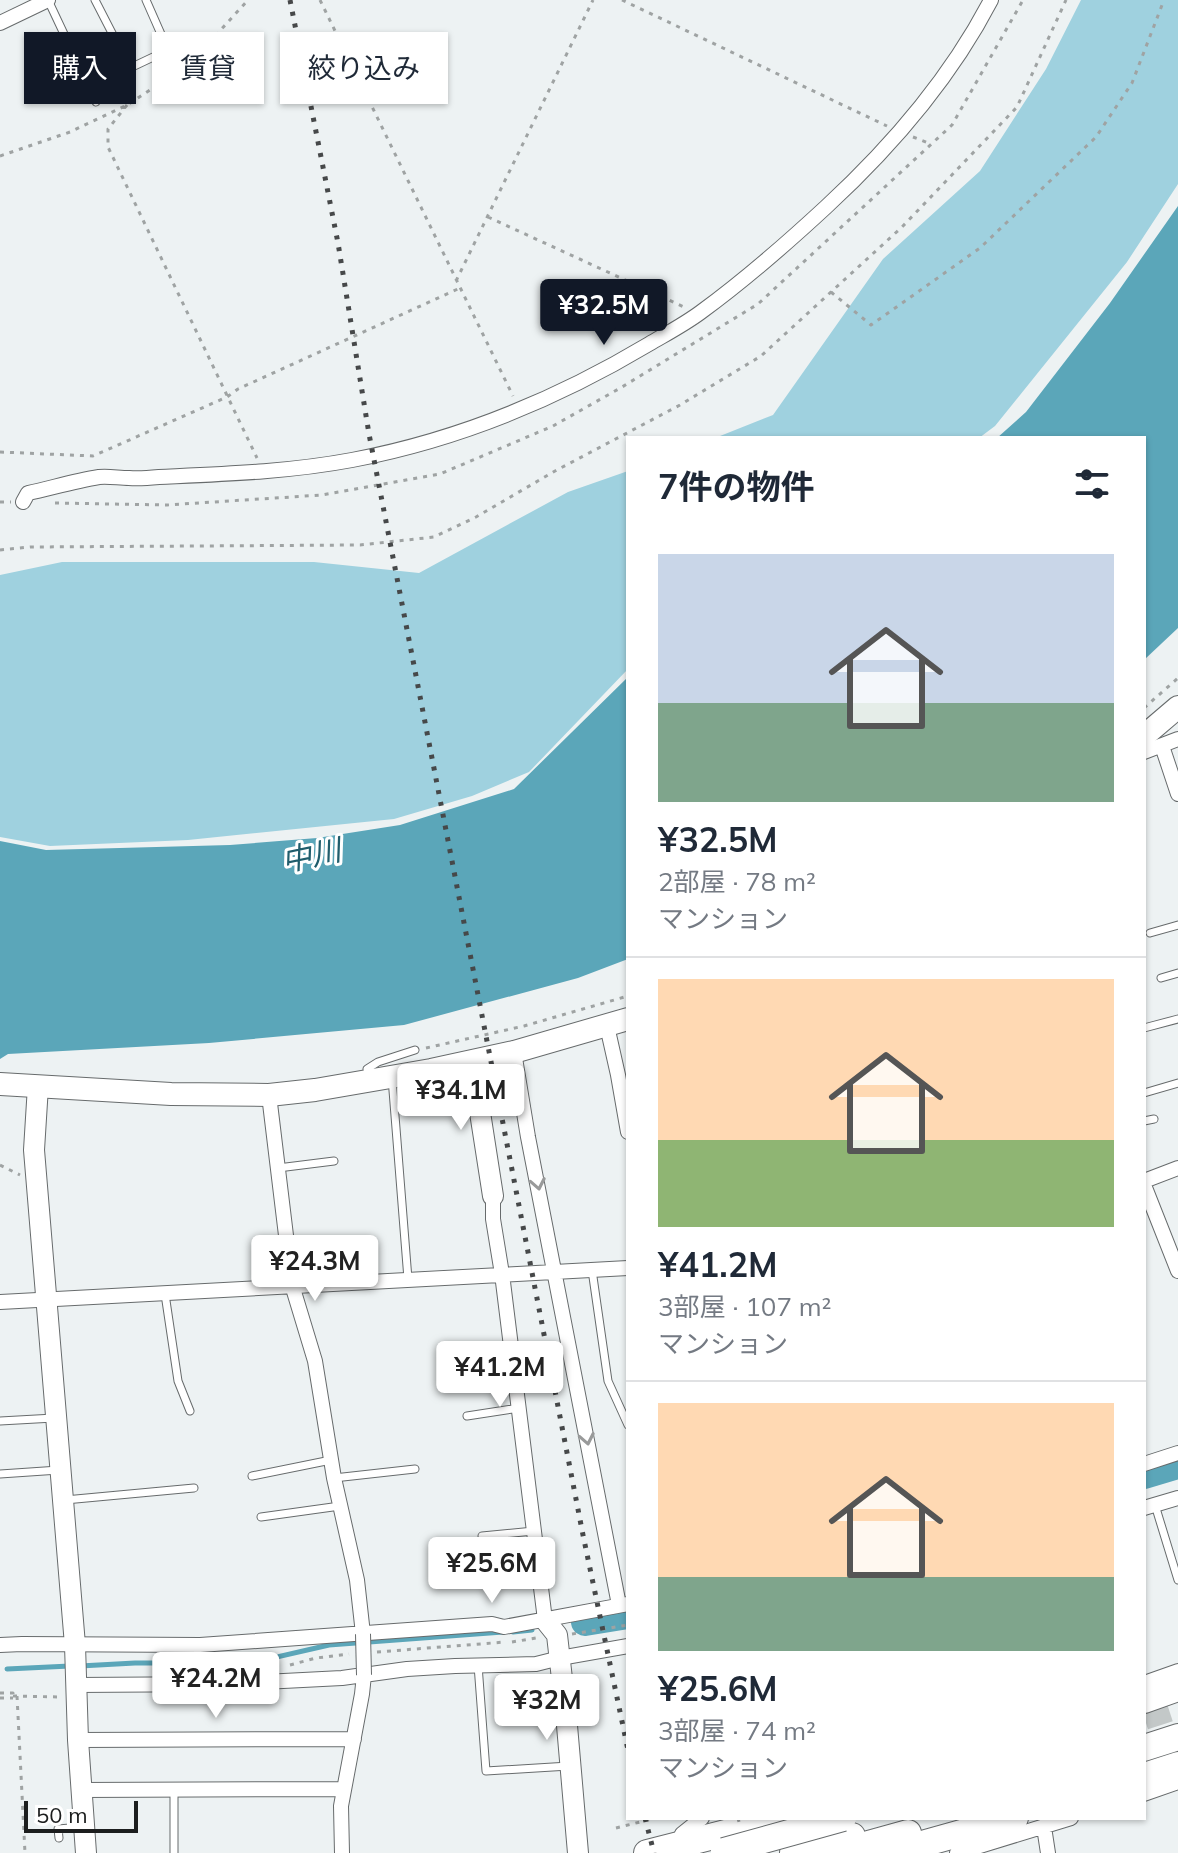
<!DOCTYPE html>
<html lang="ja">
<meta charset="utf-8">
<style>
:root{--surface:#fff;--page:#f6f6f7;--text:#1f2937;--muted:#747a83;--line:#e0e1e3;--accent:#111827}
body{margin:0;font-family:Mulish,"Noto Sans JP",sans-serif;background:var(--page);color:var(--text);height:100vh;display:flex;flex-direction:column;font-size:30px;white-space:nowrap}
*{box-sizing:border-box;margin:0}
p{font-size:26px;color:var(--muted)}
.icon{flex:none;width:44px;height:44px;fill:none;stroke:currentColor;stroke-width:2;stroke-linecap:round;stroke-linejoin:round}
.map{position:relative;flex:1;overflow:hidden}
.panel{position:absolute;left:626px;top:436px;width:520px;height:1384px;display:flex;flex-direction:column;background:var(--surface);border-radius:0px;box-shadow:0 2px 6px #0004}
.panel>*{flex:none}
.banner{position:absolute;left:24px;top:32px;width:482px;height:72px;display:flex;gap:16px}
.scale{position:absolute;left:24px;bottom:20px;width:114px;box-sizing:border-box;padding-left:8px;border:4px solid #1c1e1e;border-top:0;font-size:22px;line-height:28px;white-space:nowrap;color:#1c1e1e;-webkit-text-stroke:6px #fff;paint-order:stroke}
.price{position:absolute;translate:-50% -68px;padding:0 18px;border-radius:8px;background:#fff;color:#222;font-size:26px;line-height:52px;filter:drop-shadow(0 2px 4px #0008)}
.price::after{content:'';position:absolute;left:50%;top:48px;width:24px;height:18px;margin-left:-12px;background:inherit;clip-path:polygon(0 0,100% 0,50% 100%)}
.price.current{background:var(--accent);color:#fff}
ul{padding:0;list-style:none}
li{display:grid;align-content:center;gap:16px;height:424px;padding:0 32px}
li+li{border-top:2px solid var(--line)}
li span{display:grid;place-items:center;height:248px;border-radius:0px;color:#555}
li>.icon{margin-inline-start:auto}
span .icon{width:144px;height:144px;fill:#fffc;stroke-width:1}
li b{font-size:34px}
h2{display:flex;justify-content:space-between;align-items:center;height:96px;padding:0 32px;font-size:34px}
.pill{padding:0 28px;border-radius:0px;background:var(--surface);box-shadow:0 2px 6px #0004;font-size:28px;line-height:72px}
.pill.current{background:var(--accent);color:#fff}
.map>svg:first-child{display:block}
.green{fill:#9fd1df}
.water{fill:#5ba6b9}
.lines{fill:none;stroke-linecap:round;stroke-linejoin:round}
.stream{stroke:#5ba6b9;stroke-width:5}
.river{stroke:#5ba6b9;stroke-width:28}
.highway-tunnel{stroke:#c3c8c8;stroke-width:26;stroke-dasharray:26 13;stroke-linecap:butt}
.lane-casing{stroke:#676b6c;stroke-width:9}
.street-casing{stroke:#676b6c;stroke-width:16}
.secondary-casing{stroke:#676b6c;stroke-width:22}
.primary-casing{stroke:#676b6c;stroke-width:24}
.highway-casing{stroke:#676b6c;stroke-width:28}
.path{stroke:#9fa3a3;stroke-width:3;stroke-dasharray:4 6;stroke-linecap:butt}
.lane{stroke:#fff;stroke-width:7}
.street{stroke:#fff;stroke-width:14}
.secondary{stroke:#fff;stroke-width:20}
.primary{stroke:#fff;stroke-width:22}
.highway{stroke:#fff;stroke-width:26}
.rail{stroke:#464849;stroke-width:5;stroke-dasharray:4 8;stroke-linecap:butt}
.street-bridge-casing{stroke:#676b6c;stroke-width:16;stroke-linecap:butt}
.highway-bridge-casing{stroke:#676b6c;stroke-width:28;stroke-linecap:butt}
.path-bridge{stroke:#9fa3a3;stroke-width:3;stroke-dasharray:4 6;stroke-linecap:butt}
.street-bridge{stroke:#fff;stroke-width:14}
.highway-bridge{stroke:#fff;stroke-width:26}
.oneway{stroke:#999a9a}
.labels{text-anchor:middle;dominant-baseline:central;stroke-width:6;stroke-linejoin:round;paint-order:stroke}
.water-label{font-size:30px;font-style:italic;fill:#205d6c;stroke:#fff}
</style>
<div class="map">
<svg width="1178" height="1853" viewBox="0 0 1178 1853">
<rect width="100%" height="100%" fill="#edf2f3"/>
<path class="green" d="M 1081,0 L 1178,0 L 1178,184 L 1127,262 L 995,426 L 979,438 L 715,438 L 773,415 L 883,259 L 980,171 L 1046,69 Z
M 628,471 L 628,669 L 529,772 L 472,796 L 394,819 L 188,840 L 50,846 L 0,837 L 0,575 L 62,562 L 314,562 L 419,573 L 568,492 Z"/>
<path class="water" d="M 1178,206 L 1178,628 L 1144,660 L 1144,438 L 997,438 L 1026,412 L 1110,303 Z
M 628,677 L 628,959 L 578,978 L 404,1025 L 209,1043 L 8,1054 L 0,1059 L 0,841 L 46,850 L 230,845 L 317,838 L 400,825 L 514,789 Z"/>
<g class="lines">
<path class="stream" d="M 513,1632 L 532,1630
M 80,1666 L 135,1663 L 251,1663 L 329,1645 L 503,1632
M 7,1669 L 70,1666"/>
<path class="river" d="M 1144,1475 L 1178,1465
M 585,1622 L 628,1615"/>
<path class="highway-tunnel" d="M 1144,1717 L 1178,1706"/>
<defs>
<path id="lane" d="M 48,0 L 96,102
M 95,0 L 130,68 L 168,50 L 146,0
M 1150,933 L 1178,925
M 1161,978 L 1178,973
M 1144,1028 L 1178,1019
M 392,1078 L 408,1279
M 369,1079 L 367,1069 L 378,1062 L 415,1050
M 1144,1093 L 1178,1083
M 1144,1121 L 1154,1119
M 278,1168 L 334,1161
M 592,1270 L 608,1381 L 628,1425
M 165,1294 L 178,1381 L 190,1411
M 467,1416 L 519,1408
M 0,1421 L 54,1418
M 0,1474 L 59,1470
M 252,1476 L 331,1460
M 334,1478 L 415,1469
M 65,1500 L 194,1488
M 1155,1505 L 1178,1580
M 261,1517 L 340,1506
M 482,1536 L 534,1531
M 484,1578 L 502,1584 L 540,1577
M 478,1665 L 486,1771 L 569,1766
M 174,1790 L 174,1853
M 59,1838 L 58,1829 L 82,1827"/>
<path id="street" d="M 0,23 L 48,0
M 23,502 L 28,493 C 51,488 75,481 99,477 C 109,476 119,478 129,478 C 139,479 149,478 159,477 C 224,474 288,472 352,460 C 458,440 557,399 649,344 C 666,334 685,324 701,312 C 745,280 786,244 826,207 C 891,147 950,79 991,0
M 1162,746 L 1178,794
M 1144,752 L 1178,739
M 607,1026 L 618,1075 L 628,1132
M 514,1052 L 528,1137 L 619,1605
M 269,1095 L 292,1285 L 315,1361 L 334,1478 L 357,1580 L 363,1634
M 1144,1181 L 1178,1168
M 1144,1185 L 1178,1271
M 493,1196 L 493,1219 L 502,1274 L 545,1620
M 0,1302 L 628,1268
M 1144,1464 L 1178,1453
M 1144,1508 L 1178,1498
M 0,1645 L 22,1644 L 200,1645 L 492,1624 L 504,1627 L 628,1604
M 1144,1683 L 1178,1671
M 76,1685 L 227,1684 L 342,1678 L 407,1669 L 455,1666 L 536,1664 L 560,1658 L 628,1646
M 78,1740 L 354,1739
M 81,1790 L 344,1789
M 1144,1794 L 1178,1782
M 1044,1827 L 1048,1853
M 678,1845 L 682,1834 L 702,1818
M 342,1853 L 341,1806 L 362,1694 L 364,1675
M 957,1853 L 1071,1818"/>
<path id="secondary" d="M 472,1061 L 493,1196
M 38,1086 L 34,1150 L 75,1645 L 78,1740 L 86,1853
M 545,1620 L 557,1635 L 566,1714 L 578,1853"/>
<path id="primary" d="M 1144,736 L 1178,707
M 0,1084 L 171,1094 L 269,1095 L 315,1090 L 431,1070 L 514,1052 L 628,1019"/>
<path id="highway" d="M 1144,1700 L 1178,1688
M 1144,1748 L 1178,1737
M 1144,1776 L 1178,1765
M 647,1853 L 784,1818
M 793,1853 L 852,1836
M 836,1853 L 908,1833
M 890,1853 L 1015,1818"/>
</defs>
<use href="#lane" class="lane-casing"/>
<use href="#street" class="street-casing"/>
<use href="#secondary" class="secondary-casing"/>
<use href="#primary" class="primary-casing"/>
<use href="#highway" class="highway-casing"/>
<path class="path" d="M 320,0 L 513,396
M 622,0 L 887,126
M 127,105 L 108,129 L 108,147 L 257,458
M 913,137 L 931,144
M 0,156 L 70,132 L 127,105 L 170,77 L 197,56 L 248,0
M 488,217 L 684,307
M 456,281 L 593,0
M 831,292 L 871,325 L 980,248 L 1096,137 L 1132,83 L 1164,0
M 0,452 L 93,456 L 227,397 L 238,389 L 460,288
M 0,502 L 11,502
M 55,503 L 167,505 L 322,495 L 440,474 L 553,426 L 622,387 L 758,304 L 952,125 L 1023,0
M 0,550 L 30,547 L 360,545 L 434,537 L 476,517 L 555,471 L 680,405 L 761,356 L 902,227 L 1017,107 L 1066,0
M 1144,708 L 1178,678
M 426,1048 L 524,1026 L 628,996
M 0,1165 L 20,1175
M 572,1634 L 628,1625
M 512,1642 L 536,1638
M 377,1652 L 505,1642
M 290,1665 L 316,1658 L 349,1654
M 0,1693 L 13,1693 L 13,1698
M 13,1696 L 61,1697
M 17,1696 L 25,1853
M 0,1698 L 13,1698
M 616,1828 L 656,1818"/>
<use href="#lane" class="lane"/>
<use href="#street" class="street"/>
<use href="#secondary" class="secondary"/>
<use href="#primary" class="primary"/>
<use href="#highway" class="highway"/>
<path class="rail" d="M 290,0 L 338,243 L 369,434 L 583,1535 L 628,1750
M 645,1818 L 654,1853"/>
<defs>
<path id="street-bridge" d="M 363,1634 L 364,1675"/>
<path id="highway-bridge" d="M 724,1851 L 843,1818"/>
</defs>
<use href="#street-bridge" class="street-bridge-casing"/>
<use href="#highway-bridge" class="highway-bridge-casing"/>
<path class="path-bridge" d="M 738,1818 L 740,1826"/>
<use href="#street-bridge" class="street-bridge"/>
<use href="#highway-bridge" class="highway-bridge"/>
</g>
<defs><path id="oneway-chevron" d="M-2-3.5L2.5 0L-2 3.5" fill="none" stroke-width="1.6" stroke-linecap="round" stroke-linejoin="round" transform="scale(2)"/></defs>
<g class="oneway">
<use href="#oneway-chevron" transform="translate(538 1184) rotate(79)"/>
<use href="#oneway-chevron" transform="translate(587 1439) rotate(79)"/>
</g>
<g class="labels">
<g class="water-label">
<text transform="translate(311 855) rotate(-12)">中川</text>
</g>
</g>
</svg>
<div class="scale">50 m</div>
<b class="price current" style="left:604px;top:347px">¥32.5M</b>
<b class="price" style="left:461px;top:1132px">¥34.1M</b>
<b class="price" style="left:315px;top:1303px">¥24.3M</b>
<b class="price" style="left:500px;top:1409px">¥41.2M</b>
<b class="price" style="left:492px;top:1605px">¥25.6M</b>
<b class="price" style="left:216px;top:1720px">¥24.2M</b>
<b class="price" style="left:547px;top:1742px">¥32M</b>
<div class="banner">
<a class="pill current">購入</a>
<a class="pill">賃貸</a>
<a class="pill">絞り込み</a>
</div>
<section class="panel">
<h2>7件の物件<svg class="icon" aria-label="filters" viewBox="0 0 24 24"><path d="M4 7h16M4 17h16"/><circle cx="9" cy="7" r="2"/><circle cx="15" cy="17" r="2"/></svg></h2>
<ul>
<li><span style="background:linear-gradient(#c9d6e8 60%,#7fa58c 0)"><svg class="icon" aria-label="home" viewBox="0 0 24 24"><path d="M3 11l9-7 9 7M6 9v11h12V9"/></svg></span><div><b>¥32.5M</b><p>2部屋 · 78 m²</p><p>マンション</p></div></li>
<li><span style="background:linear-gradient(#ffd9b3 65%,#8fb573 0)"><svg class="icon" aria-label="home" viewBox="0 0 24 24"><path d="M3 11l9-7 9 7M6 9v11h12V9"/></svg></span><div><b>¥41.2M</b><p>3部屋 · 107 m²</p><p>マンション</p></div></li>
<li><span style="background:linear-gradient(#ffd9b3 70%,#7fa58c 0)"><svg class="icon" aria-label="home" viewBox="0 0 24 24"><path d="M3 11l9-7 9 7M6 9v11h12V9"/></svg></span><div><b>¥25.6M</b><p>3部屋 · 74 m²</p><p>マンション</p></div></li>
</ul>
</section>
</div>
